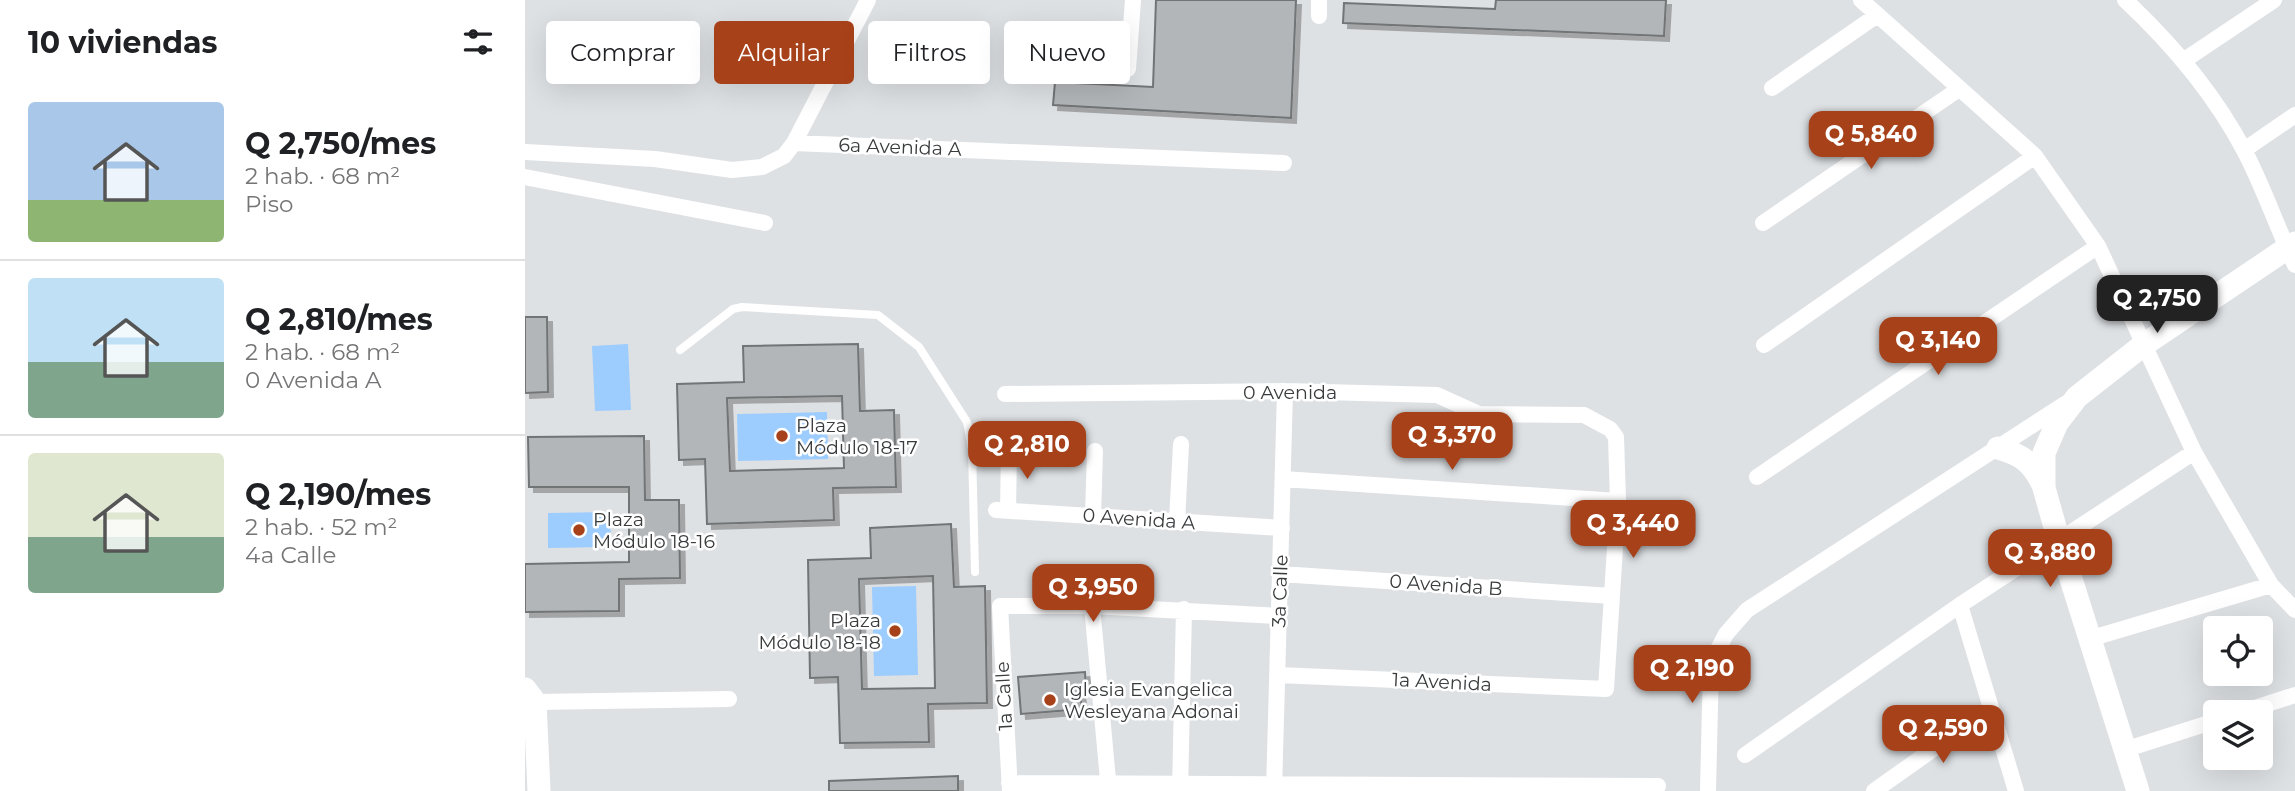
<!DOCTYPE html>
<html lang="es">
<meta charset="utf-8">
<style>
:root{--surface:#fff;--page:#f2f2f2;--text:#202124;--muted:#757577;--line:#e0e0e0;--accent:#a74119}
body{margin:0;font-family:Montserrat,sans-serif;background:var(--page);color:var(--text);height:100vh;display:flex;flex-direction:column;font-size:26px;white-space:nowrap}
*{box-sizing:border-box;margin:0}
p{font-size:23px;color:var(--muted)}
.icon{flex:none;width:38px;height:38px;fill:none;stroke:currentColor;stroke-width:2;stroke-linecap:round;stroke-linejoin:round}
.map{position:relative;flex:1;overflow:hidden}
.side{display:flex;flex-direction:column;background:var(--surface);width:525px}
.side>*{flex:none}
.banner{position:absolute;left:21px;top:21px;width:665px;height:63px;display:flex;gap:14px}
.tools{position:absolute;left:1678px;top:616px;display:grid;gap:14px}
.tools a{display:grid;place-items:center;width:70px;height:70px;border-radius:7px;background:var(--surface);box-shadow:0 7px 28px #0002;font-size:35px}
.price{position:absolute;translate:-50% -60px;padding:0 16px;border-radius:14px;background:var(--accent);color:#fff;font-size:23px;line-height:46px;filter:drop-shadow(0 2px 4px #0008)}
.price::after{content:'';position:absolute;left:50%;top:42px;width:21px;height:16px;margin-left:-10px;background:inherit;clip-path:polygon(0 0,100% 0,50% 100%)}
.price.active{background:#222;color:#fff}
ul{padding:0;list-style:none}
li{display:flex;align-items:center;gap:21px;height:175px;padding:0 28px}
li+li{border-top:2px solid var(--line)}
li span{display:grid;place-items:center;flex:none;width:196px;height:140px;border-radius:7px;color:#555}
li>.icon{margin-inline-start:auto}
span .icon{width:84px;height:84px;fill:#fffc;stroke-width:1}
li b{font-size:30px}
h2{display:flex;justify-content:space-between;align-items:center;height:84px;padding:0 28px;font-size:30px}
.tag{padding:0 24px;border-radius:7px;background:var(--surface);box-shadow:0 7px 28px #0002;font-size:24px;line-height:63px}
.tag.active{background:var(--accent);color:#fff}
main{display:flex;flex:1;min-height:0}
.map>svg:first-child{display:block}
.green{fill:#9dccfe}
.building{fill:#b3b6b9;stroke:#717476;stroke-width:2;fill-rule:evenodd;filter:url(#shadow)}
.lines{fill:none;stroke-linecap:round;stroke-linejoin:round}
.lane{stroke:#fff;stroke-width:8}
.street{stroke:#fff;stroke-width:16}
.secondary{stroke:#fff;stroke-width:23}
.poi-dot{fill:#a74119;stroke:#fff;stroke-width:2.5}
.labels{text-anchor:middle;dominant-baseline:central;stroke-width:5;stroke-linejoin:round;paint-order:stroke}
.street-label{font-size:19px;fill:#393b3c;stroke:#fff}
.poi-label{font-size:19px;fill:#393b3c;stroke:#fff;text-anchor:start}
</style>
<main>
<section class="side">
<h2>10 viviendas<svg class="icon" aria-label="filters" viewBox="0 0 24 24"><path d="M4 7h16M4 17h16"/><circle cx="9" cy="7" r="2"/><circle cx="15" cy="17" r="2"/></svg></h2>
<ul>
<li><span style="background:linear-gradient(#a9c7e8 70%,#8fb573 0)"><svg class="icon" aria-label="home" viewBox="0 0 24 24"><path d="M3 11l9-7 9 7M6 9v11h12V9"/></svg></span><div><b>Q 2,750/mes</b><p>2 hab. · 68 m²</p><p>Piso</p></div></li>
<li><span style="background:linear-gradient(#bfe0f5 60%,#7fa58c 0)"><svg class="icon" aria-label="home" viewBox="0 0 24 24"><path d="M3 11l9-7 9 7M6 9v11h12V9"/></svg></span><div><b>Q 2,810/mes</b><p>2 hab. · 68 m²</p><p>0 Avenida A</p></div></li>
<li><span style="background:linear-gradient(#dfe7d0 60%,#7fa58c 0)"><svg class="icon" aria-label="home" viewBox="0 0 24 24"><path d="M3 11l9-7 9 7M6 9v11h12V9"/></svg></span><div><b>Q 2,190/mes</b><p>2 hab. · 52 m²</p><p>4a Calle</p></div></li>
</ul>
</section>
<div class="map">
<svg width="1770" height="791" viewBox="0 0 1770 791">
<defs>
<filter id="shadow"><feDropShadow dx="5" dy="5" stdDeviation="0" flood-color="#0004"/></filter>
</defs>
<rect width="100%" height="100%" fill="#dee1e4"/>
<path class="green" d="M 103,344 L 106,410 L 70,411 L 67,346 Z
M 302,412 L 303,459 L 213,461 L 212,414 Z
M 85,512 L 86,547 L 23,548 L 23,513 Z
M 391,586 L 393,675 L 349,676 L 347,587 Z"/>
<path class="building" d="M 631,0 L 771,0 L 766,118 L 528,105 L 530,82 L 628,87 Z
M 971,0 L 1141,0 L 1139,36 L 818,23 L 819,3 L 970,9 Z
M 0,317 L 22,317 L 23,392 L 0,393 Z
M 333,344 L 335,411 L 369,410 L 371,487 L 308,488 L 309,520 L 182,524 L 180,459 L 154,460 L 152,384 L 219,382 L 218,346 ZM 317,396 L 319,468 L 205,471 L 202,398 Z
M 119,436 L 120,500 L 154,500 L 155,578 L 94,579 L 94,611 L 0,612 L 0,564 L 104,562 L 104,487 L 4,487 L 3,437 Z
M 426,524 L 429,587 L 460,586 L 462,703 L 403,704 L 404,742 L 315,743 L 313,677 L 285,678 L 283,560 L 346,558 L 345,528 ZM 408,576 L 410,688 L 337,689 L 334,579 Z
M 560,672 L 561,690 L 555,690 L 557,709 L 496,714 L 493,677 Z
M 433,776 L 433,791 L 304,791 L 304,781 Z"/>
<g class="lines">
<path class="lane" d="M 155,350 L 208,309 L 217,307 L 353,315 L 394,347 L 442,422 L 447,449 L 450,572"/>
<path class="street" d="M 794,0 L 794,16
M 1336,0 L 1510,156 L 1573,246 L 1669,452 L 1746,585 L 1770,610
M 1600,0 C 1646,43 1690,95 1720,152 C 1739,188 1752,228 1770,265
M 1658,61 L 1749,0
M 518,70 L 603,69 L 608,0
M 1247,88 L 1351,16
M 269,143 L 759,163
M 1719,150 L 1770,115
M 0,152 L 130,159 L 207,170 L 237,167 L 259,156 L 269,143 L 343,0
M 0,177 L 240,223
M 1238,223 L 1434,89
M 1239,345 L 1510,156
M 480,394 L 760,391 L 912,395 L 954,414 L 1059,415 L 1085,429 L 1091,437 L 1093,501 L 1081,689 L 753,675
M 1232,477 L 1573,246
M 758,479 L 1093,501
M 471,510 L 757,528
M 483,511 L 484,450
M 568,516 L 570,451
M 652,522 L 656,444
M 755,574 L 1087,596
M 1435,605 L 1491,791
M 567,606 L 584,791
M 1564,639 L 1746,585
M 10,702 L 204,699
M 1717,712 L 1770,695
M 1599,750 L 1690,721
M 1220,755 L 1435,605 L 1669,452
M 484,783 L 1133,786
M 485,791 L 475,606 L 567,606 L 754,616
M 655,791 L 659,609
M 749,791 L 760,391
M 1183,791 L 1186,663 L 1201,634 L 1222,610 L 1540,404
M 1349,791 L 1465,709"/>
<path class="secondary" d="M 1473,448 C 1498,455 1508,463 1519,487
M 0,689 L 10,702 L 14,791
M 1613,791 L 1534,541 L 1519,488 L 1519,453 L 1532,423 L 1552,397 L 1617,346 L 1770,243"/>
</g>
<g class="poi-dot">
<circle cx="257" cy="436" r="7"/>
<circle cx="54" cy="530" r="7"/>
<circle cx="370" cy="631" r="7"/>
<circle cx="525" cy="700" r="7"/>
</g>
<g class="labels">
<g class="street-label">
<text transform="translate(375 147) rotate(2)">6a Avenida A</text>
<text x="765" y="392">0 Avenida</text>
<text transform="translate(614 519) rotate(4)">0 Avenida A</text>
<text transform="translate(921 585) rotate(4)">0 Avenida B</text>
<text transform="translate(755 591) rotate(-88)">3a Calle</text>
<text transform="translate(917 682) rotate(3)">1a Avenida</text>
<text transform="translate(479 696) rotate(-93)">1a Calle</text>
</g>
<g class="poi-label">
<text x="271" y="425">Plaza<tspan x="271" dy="22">Módulo 18-17</tspan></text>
<text x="68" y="519">Plaza<tspan x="68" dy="22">Módulo 18-16</tspan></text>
<text x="356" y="620" text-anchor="end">Plaza<tspan x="356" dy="22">Módulo 18-18</tspan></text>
<text x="539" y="689">Iglesia Evangelica<tspan x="539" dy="22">Wesleyana Adonai</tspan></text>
</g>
</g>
</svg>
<div class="tools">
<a><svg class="icon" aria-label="locate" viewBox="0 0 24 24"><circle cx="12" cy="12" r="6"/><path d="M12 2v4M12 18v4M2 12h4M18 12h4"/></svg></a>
<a><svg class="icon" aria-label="layers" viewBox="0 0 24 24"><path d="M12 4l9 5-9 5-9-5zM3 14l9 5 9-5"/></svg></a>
</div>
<b class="price" style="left:1346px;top:171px">Q 5,840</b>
<b class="price active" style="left:1632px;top:335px">Q 2,750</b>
<b class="price" style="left:1413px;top:377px">Q 3,140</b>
<b class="price" style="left:927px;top:472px">Q 3,370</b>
<b class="price" style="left:502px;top:481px">Q 2,810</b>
<b class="price" style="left:1108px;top:560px">Q 3,440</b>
<b class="price" style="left:1525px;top:589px">Q 3,880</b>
<b class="price" style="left:568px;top:624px">Q 3,950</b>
<b class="price" style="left:1167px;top:705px">Q 2,190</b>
<b class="price" style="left:1418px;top:765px">Q 2,590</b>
<div class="banner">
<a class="tag">Comprar</a>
<a class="tag active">Alquilar</a>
<a class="tag">Filtros</a>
<a class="tag">Nuevo</a>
</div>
</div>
</main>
